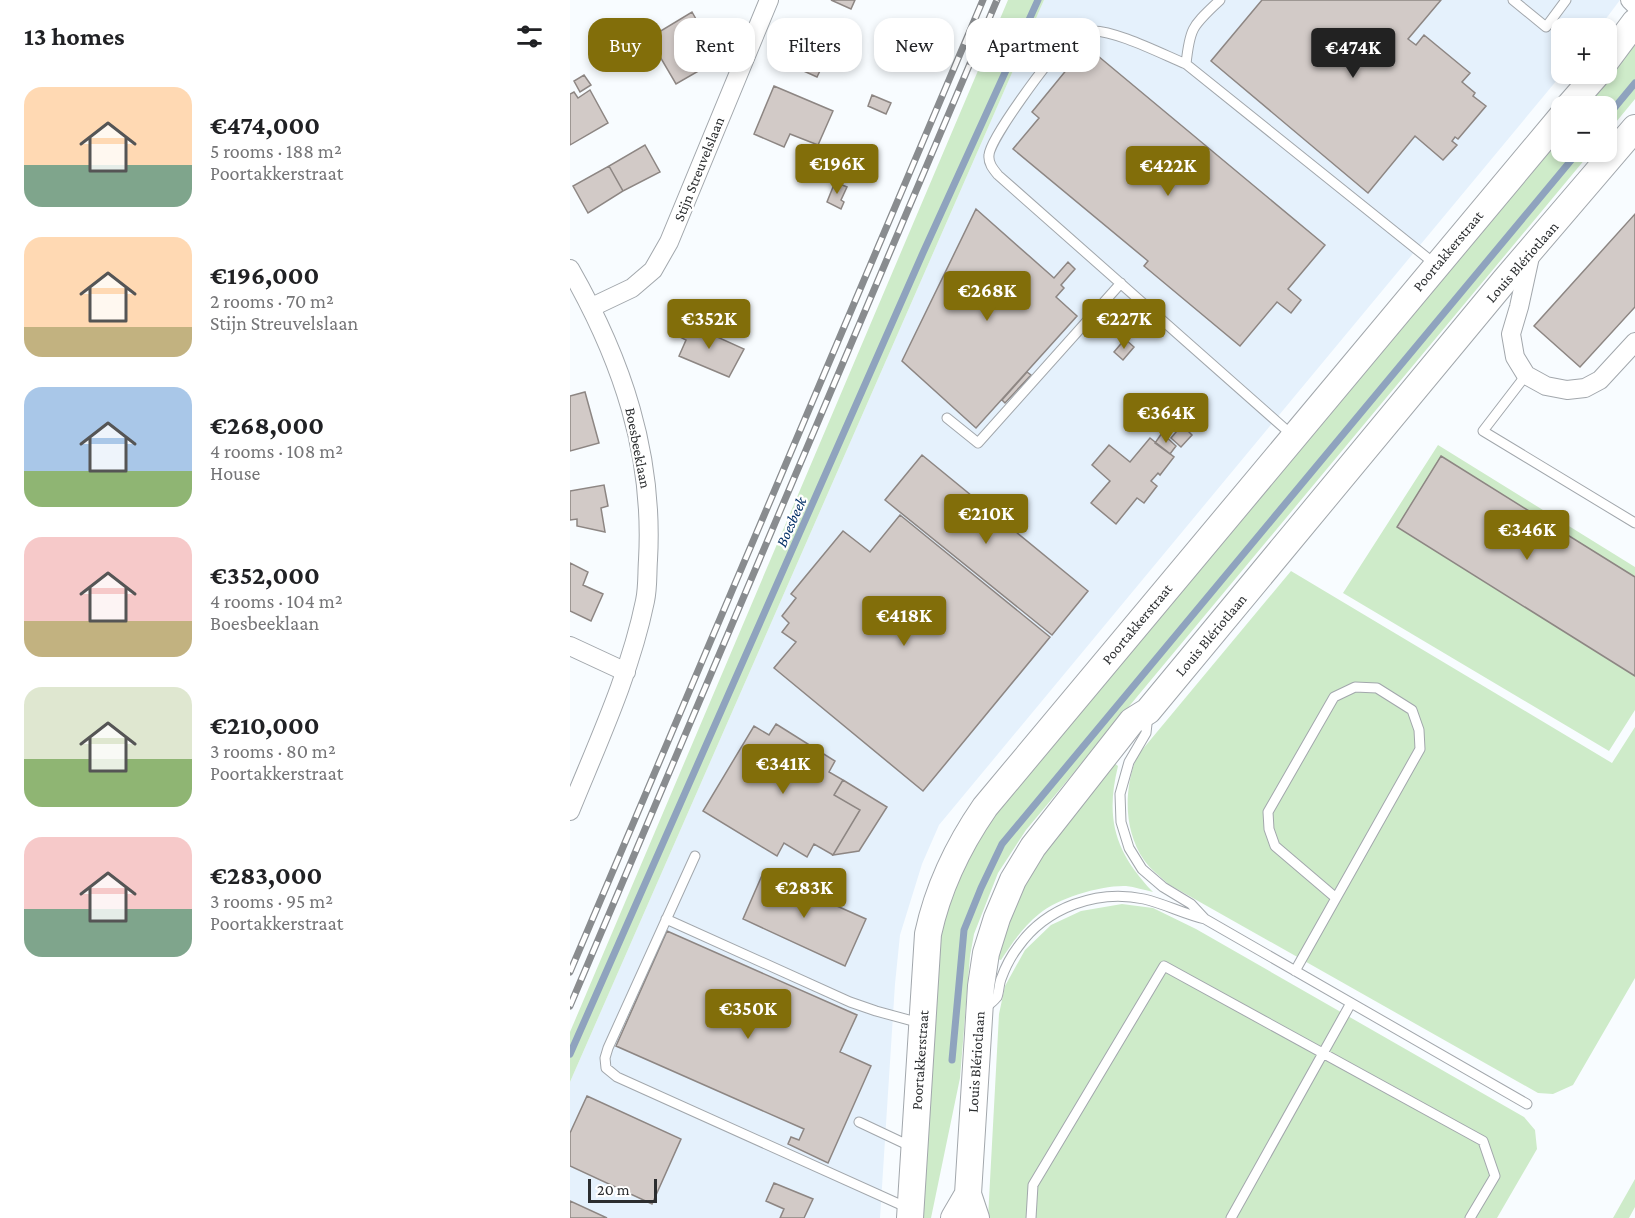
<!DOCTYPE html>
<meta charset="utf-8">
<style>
:root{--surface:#fff;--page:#f6f6f6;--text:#202124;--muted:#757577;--accent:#826e0a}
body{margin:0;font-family:"Crimson Pro",serif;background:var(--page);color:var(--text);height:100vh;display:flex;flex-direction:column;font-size:22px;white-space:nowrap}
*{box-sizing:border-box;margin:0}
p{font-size:20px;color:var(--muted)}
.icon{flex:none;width:33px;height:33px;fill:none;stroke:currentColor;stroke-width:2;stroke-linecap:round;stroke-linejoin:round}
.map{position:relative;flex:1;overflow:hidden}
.sheet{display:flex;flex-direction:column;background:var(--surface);width:570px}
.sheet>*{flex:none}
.banner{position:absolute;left:18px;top:18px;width:570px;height:54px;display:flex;gap:12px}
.tools{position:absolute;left:981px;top:18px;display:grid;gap:12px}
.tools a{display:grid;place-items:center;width:66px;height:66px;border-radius:12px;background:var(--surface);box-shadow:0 3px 9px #0003;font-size:30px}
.scale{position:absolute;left:18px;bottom:15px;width:69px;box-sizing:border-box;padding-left:6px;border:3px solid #2b2d2f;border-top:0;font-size:16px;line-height:21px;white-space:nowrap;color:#2b2d2f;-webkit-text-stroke:4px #fff;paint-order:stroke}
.price{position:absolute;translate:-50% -51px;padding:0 14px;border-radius:6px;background:var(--accent);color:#fff;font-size:20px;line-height:39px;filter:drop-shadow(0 2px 3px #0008)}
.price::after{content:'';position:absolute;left:50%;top:36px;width:18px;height:14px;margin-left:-9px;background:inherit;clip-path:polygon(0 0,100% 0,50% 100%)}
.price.current{background:#222;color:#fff}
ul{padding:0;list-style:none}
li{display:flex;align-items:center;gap:18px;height:150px;padding:0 24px}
li span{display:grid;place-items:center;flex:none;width:168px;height:120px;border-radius:18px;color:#555}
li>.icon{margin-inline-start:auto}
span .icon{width:72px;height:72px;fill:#fffc;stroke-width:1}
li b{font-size:26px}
h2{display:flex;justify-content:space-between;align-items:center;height:72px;padding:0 24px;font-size:26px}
.chip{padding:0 21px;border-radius:18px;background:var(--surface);box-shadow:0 3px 9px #0003;font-size:21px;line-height:54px}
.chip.current{background:var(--accent);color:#fff}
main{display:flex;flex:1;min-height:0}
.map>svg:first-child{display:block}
.built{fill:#e5f1fc}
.green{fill:#ceebc9}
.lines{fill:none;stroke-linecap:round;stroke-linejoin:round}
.stream{stroke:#8fa3be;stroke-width:7}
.building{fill:#d2cac7;stroke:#8d8683;stroke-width:1.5}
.lane-casing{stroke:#a2a7ac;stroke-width:11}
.street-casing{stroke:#a2a7ac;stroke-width:20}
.secondary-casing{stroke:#a2a7ac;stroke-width:28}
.lane{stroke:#fff;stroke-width:9}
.street{stroke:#fff;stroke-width:18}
.secondary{stroke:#fff;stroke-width:26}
.rail-casing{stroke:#898c8f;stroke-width:7}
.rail{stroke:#fff;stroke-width:4.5;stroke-dasharray:14;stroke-linecap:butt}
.labels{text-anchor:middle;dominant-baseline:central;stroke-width:4.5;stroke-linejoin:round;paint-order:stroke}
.street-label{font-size:15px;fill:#2b2d2f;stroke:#fff}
.water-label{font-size:16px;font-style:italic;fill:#023066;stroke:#fff}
</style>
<main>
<section class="sheet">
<h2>13 homes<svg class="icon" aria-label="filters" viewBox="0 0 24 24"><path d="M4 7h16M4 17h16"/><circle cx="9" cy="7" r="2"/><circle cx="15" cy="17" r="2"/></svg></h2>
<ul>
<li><span style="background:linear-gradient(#ffd9b3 65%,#7fa58c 0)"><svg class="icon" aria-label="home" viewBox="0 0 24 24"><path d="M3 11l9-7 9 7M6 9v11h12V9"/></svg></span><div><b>€474,000</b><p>5 rooms · 188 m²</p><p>Poortakkerstraat</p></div></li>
<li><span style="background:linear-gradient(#ffd9b3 75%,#c2b280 0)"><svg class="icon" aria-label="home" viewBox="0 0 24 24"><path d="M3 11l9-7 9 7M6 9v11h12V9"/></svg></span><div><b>€196,000</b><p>2 rooms · 70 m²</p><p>Stijn Streuvelslaan</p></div></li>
<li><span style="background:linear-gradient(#a9c7e8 70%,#8fb573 0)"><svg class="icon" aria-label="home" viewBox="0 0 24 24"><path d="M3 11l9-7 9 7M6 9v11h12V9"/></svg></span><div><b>€268,000</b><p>4 rooms · 108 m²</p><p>House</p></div></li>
<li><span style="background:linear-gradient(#f6c9c9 70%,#c2b280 0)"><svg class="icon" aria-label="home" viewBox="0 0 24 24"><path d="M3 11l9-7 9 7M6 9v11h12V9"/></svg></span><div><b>€352,000</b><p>4 rooms · 104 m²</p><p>Boesbeeklaan</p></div></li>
<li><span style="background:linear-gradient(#dfe7d0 60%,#8fb573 0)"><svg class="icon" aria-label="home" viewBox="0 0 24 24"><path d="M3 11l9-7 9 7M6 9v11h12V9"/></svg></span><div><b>€210,000</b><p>3 rooms · 80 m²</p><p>Poortakkerstraat</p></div></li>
<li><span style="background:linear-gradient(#f6c9c9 60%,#7fa58c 0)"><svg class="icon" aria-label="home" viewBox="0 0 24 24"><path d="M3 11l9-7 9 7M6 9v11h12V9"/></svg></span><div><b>€283,000</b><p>3 rooms · 95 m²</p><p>Poortakkerstraat</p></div></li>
</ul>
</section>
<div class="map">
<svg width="1065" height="1218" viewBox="0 0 1065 1218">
<rect width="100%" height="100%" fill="#f8fcff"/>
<path class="built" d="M 474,0 L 1050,0 L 1029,28 L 992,28 L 992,74 L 369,825 L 352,864 L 330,935 L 325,984 L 310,1218 L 0,1218 L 0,1082 Z"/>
<path class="green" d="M 438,0 L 474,0 L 0,1082 L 0,1032 Z
M 1065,37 L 1065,99 L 1037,133 L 1036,106 L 1010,106 Z
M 991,128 L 992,152 L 1021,152 L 456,830 L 428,873 L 404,934 L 400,956 L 390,1078 L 361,1218 L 349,1218 L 370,920 L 416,817 Z
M 868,445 L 1065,567 L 1065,710 L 1039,751 L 773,593 Z
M 721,571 L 1042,763 L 1065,727 L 1065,978 L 1003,1085 L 983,1094 L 968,1093 L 598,884 C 590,876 580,869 574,860 C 553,829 554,789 567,756 Z
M 544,763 L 548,766 C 535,819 545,852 583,892 C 574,890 565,887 556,886 C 532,885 487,898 469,914 C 453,927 442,943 431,960 L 427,959 C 435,929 444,900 460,872 C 483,832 515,798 544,763 Z
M 552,904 L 583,908 L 626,929 L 954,1117 L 965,1130 L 967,1149 L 927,1218 L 418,1218 L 429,1014 L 435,986 L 455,950 L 481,925 L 511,911 Z
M 1065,1179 L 1065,1207 L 1059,1218 L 1043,1218 Z"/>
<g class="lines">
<path class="stream" d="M 1036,118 L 1065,83
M 0,1054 L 352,255 L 468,0
M 382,1060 L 394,930 L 411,888 L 432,844 L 1008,152"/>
</g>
<path class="building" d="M 261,0 L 285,0 L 281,9 Z
M 692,0 L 871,0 L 838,39 L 846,45 L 854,35 L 900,73 L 892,82 L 905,93 L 903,96 L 916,106 L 888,139 L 885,137 L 882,141 L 887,145 L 873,160 L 845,136 L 798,193 L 641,61 Z
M 122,12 L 130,26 L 119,33 L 121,36 L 115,41 L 132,69 L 106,84 L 79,38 Z
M 234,21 L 267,35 L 247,77 L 216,63 Z
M 68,31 L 75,43 L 67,48 L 60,36 Z
M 333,35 L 347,42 L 343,51 L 328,44 Z
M 328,44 L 347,52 L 342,62 L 324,54 Z
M 516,46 L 755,245 L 718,289 L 731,300 L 721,313 L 707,302 L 670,346 L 574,266 L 578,261 L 443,149 L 469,118 L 462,112 Z
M 14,75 L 21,85 L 10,92 L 4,81 Z
M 204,86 L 263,111 L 248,145 L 220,134 L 214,147 L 184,134 Z
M 20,90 L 38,123 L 0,145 L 0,94 L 4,92 L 8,98 Z
M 302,95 L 321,103 L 316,114 L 298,106 Z
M 75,145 L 90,172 L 53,191 L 39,166 Z
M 39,166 L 53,191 L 18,213 L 3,186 Z
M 265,182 L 277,187 L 271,200 L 274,202 L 271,209 L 257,202 Z
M 406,209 L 484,278 L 498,262 L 505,269 L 491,285 L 494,288 L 486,297 L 507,316 L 406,428 L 332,361 Z
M 1065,214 L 1065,307 L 1010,367 L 964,326 Z
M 112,321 L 174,349 L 159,377 L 109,356 L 116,340 L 106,335 Z
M 555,339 L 564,347 L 553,360 L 544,352 Z
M 457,372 L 461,375 L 435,403 L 432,400 Z
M 15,392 L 29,443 L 0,451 L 0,396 Z
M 612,425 L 622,435 L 611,447 L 601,438 Z
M 592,433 L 606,446 L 600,454 L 585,443 Z
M 580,438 L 604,457 L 590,475 L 588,473 L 581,481 L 587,486 L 574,503 L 567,498 L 546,524 L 521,503 L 540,481 L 522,465 L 539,445 L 560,462 Z
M 352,455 L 518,591 L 482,635 L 315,500 Z
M 871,456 L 1065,577 L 1065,676 L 827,527 Z
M 34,485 L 38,506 L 31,508 L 35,532 L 7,526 L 7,519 L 0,520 L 0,491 Z
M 330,515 L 480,637 L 353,791 L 204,668 L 226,642 L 212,632 L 219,623 L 212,616 L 226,598 L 221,594 L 273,531 L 300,552 Z
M 0,563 L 18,572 L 13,585 L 33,594 L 21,621 L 0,611 Z
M 206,724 L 265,761 L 259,772 L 273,780 L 264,795 L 290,810 L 263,855 L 244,844 L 237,857 L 214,843 L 207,856 L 133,811 L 184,726 L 199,735 Z
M 273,780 L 317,807 L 289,851 L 263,855 L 290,810 L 264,795 Z
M 193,873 L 296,919 L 275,966 L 173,919 Z
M 97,931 L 287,1015 L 270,1052 L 301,1066 L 258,1163 L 218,1144 L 221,1137 L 229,1140 L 234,1129 L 46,1046 Z
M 17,1096 L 111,1139 L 82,1204 L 0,1166 L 0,1133 Z
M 204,1183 L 243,1199 L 234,1218 L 210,1218 L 214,1209 L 196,1201 Z
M 0,1201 L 37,1218 L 0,1218 Z"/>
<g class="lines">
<defs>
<path id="lane" d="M 650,0 C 623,26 620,26 616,64 L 865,264
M 943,0 L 976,27 L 996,0
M 616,64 C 594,55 543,29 521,31 C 511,32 501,39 494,46 C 479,58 420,139 419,155 C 418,163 423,169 428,175 L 722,435
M 956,375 L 913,431 L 1065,523
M 377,418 L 408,443 L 551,283
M 578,715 L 576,733 L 559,762 L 550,794 L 551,822 L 559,848 L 572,869 L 593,887 L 621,904 L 635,919
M 125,856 L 38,1048 L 35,1058 L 36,1068 L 47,1077 L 338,1208
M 96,919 L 280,1002 L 306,1011 L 350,1023
M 725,971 L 850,749 L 849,730 L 842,710 L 807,688 L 785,687 L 764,697 L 698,812 L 699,829 L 705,846 L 766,898
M 414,1010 C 417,1006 424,1001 427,997 C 429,992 429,984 431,979 C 435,968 441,956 448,947 C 476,907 528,889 574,899 C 595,904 614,914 635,919 L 957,1104
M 289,1122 L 342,1147
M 461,1218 L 463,1185 L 594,966 L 913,1141 L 925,1176 L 900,1218
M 661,1218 L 781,1003"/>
<path id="street" d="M 1060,0 L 1065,5
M 961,252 L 949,307 L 941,334 L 945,357 L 956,375 L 976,386 L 997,390 L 1015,388 L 1030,380 L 1065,342
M 0,269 C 52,360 84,454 78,560 C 77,573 78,587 75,601 C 60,674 28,742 0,811
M 22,307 L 62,288 L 83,270 L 99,242 L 199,0
M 0,646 L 56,672"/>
<path id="secondary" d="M 1036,61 L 1065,22
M 999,106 L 1027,74
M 340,1218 L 358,934 C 368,888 388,846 415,807 L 992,116
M 384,1218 L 398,1194
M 406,1218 L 398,1194 L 411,986 L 416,953 L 427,918 L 443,880 L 463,847 L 562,721 L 578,711 L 935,280 L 1065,128"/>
</defs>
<use href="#lane" class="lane-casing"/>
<use href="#street" class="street-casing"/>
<use href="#secondary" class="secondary-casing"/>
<use href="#lane" class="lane"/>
<use href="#street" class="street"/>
<use href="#secondary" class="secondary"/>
<defs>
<path id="rail" d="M 0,972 L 413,0
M 0,1006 L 427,0"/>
</defs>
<use href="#rail" class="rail-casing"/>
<use href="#rail" class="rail"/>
</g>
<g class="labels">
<g class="street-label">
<text transform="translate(129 169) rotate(-68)">Stijn Streuvelslaan</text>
<text transform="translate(878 251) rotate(-50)">Poortakkerstraat</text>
<text transform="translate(952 262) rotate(-49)">Louis Blériotlaan</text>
<text transform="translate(68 448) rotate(79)">Boesbeeklaan</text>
<text transform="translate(567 624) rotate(-50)">Poortakkerstraat</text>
<text transform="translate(641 635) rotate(-50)">Louis Blériotlaan</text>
<text transform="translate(350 1060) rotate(-86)">Poortakkerstraat</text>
<text transform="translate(406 1062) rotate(-86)">Louis Blériotlaan</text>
</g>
<g class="water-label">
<text transform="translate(221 522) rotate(-66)">Boesbeek</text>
</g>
</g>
</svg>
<div class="tools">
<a>+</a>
<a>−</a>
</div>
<div class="scale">20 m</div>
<b class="price current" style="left:783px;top:79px">€474K</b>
<b class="price" style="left:267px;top:195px">€196K</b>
<b class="price" style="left:598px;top:197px">€422K</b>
<b class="price" style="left:417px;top:322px">€268K</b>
<b class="price" style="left:139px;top:350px">€352K</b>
<b class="price" style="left:554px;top:350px">€227K</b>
<b class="price" style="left:596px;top:444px">€364K</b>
<b class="price" style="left:416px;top:545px">€210K</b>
<b class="price" style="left:957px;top:561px">€346K</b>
<b class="price" style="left:334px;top:647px">€418K</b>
<b class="price" style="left:213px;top:795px">€341K</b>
<b class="price" style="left:234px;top:919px">€283K</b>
<b class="price" style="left:178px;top:1040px">€350K</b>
<div class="banner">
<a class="chip current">Buy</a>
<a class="chip">Rent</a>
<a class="chip">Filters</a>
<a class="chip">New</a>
<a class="chip">Apartment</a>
</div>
</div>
</main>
